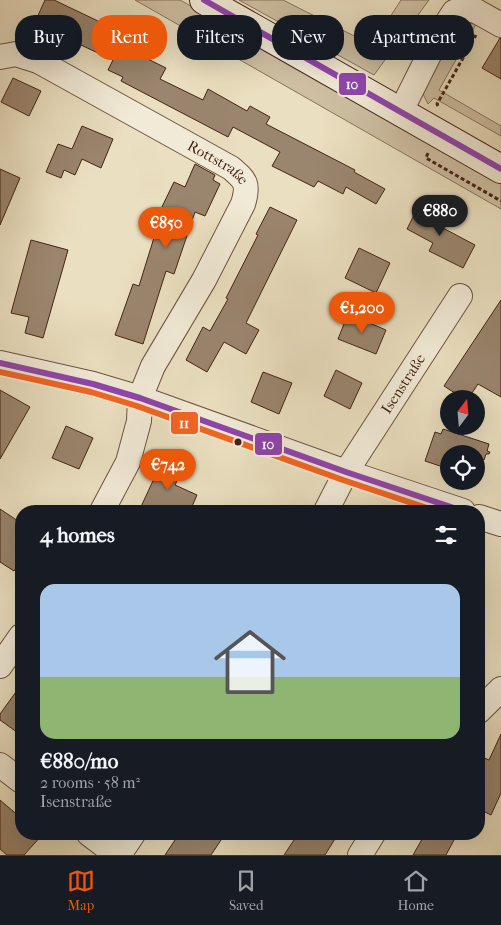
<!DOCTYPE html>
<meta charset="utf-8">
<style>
:root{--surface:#171b24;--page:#20242c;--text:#f1f3f6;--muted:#9ea1a6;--line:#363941;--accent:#ea580c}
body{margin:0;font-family:"IM FELL French Canon",serif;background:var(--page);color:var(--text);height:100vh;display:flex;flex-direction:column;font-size:19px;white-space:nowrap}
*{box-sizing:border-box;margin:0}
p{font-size:16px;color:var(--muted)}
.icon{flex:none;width:28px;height:28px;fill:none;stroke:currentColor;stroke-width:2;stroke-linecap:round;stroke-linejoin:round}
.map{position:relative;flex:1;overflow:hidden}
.drawer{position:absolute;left:15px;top:505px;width:470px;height:335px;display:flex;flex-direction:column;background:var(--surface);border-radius:20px;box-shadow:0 5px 20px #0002}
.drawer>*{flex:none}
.banner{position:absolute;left:15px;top:15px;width:471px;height:45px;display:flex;gap:10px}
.needle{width:32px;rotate:16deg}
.buttons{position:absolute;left:440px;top:390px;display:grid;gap:10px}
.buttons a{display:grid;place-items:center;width:45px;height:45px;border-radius:50%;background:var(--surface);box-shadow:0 5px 20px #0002;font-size:25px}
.price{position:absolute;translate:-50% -42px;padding:0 11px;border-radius:18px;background:var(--accent);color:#fff;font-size:16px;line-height:32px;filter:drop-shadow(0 1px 2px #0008)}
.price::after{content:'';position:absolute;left:50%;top:30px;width:15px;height:11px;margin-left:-8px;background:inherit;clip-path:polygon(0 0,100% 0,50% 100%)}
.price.selected{background:#222;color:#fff}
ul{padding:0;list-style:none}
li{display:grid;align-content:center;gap:10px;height:265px;padding:0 25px}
li span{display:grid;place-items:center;height:155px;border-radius:15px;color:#555}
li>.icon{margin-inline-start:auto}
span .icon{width:90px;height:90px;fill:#fffc;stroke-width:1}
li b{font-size:21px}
h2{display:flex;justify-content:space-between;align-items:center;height:60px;padding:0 25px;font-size:21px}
.chip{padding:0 18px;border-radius:20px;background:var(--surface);box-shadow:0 5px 20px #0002;font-size:18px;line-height:45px}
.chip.selected{background:var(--accent);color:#fff}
.menu{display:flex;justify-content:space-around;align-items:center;height:70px;border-top:1px solid var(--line);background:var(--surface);font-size:14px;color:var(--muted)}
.menu a{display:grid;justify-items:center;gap:2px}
.menu .selected{color:var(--accent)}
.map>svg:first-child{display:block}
.green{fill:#cebfa3;stroke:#89725c}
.building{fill:#9a856e;stroke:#442415}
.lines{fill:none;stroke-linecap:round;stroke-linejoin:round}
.street-casing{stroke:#6e5340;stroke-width:26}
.secondary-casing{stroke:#442415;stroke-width:30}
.path{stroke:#442415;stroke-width:3;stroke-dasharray:4 2.5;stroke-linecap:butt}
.street{stroke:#f1ead6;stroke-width:24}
.secondary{stroke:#f1ead6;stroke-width:28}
.bus-1-casing{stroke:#f1ead6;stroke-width:10}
.bus-2-casing{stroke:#f1ead6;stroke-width:10}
.bus-1{stroke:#8e44ad;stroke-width:6}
.bus-2{stroke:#f26522;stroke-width:6}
.bus-dot{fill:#442415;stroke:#f1ead6;stroke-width:2}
.labels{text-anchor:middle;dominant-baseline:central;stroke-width:5;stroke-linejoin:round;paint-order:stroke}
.street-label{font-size:15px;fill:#442415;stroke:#f1ead6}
.line-badge{stroke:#f1ead6;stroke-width:2}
.badge-label{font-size:14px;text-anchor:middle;font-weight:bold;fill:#fff}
</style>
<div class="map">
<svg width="501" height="855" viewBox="0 0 501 855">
<rect width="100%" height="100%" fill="#eadfc0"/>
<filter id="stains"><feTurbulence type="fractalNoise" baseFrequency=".004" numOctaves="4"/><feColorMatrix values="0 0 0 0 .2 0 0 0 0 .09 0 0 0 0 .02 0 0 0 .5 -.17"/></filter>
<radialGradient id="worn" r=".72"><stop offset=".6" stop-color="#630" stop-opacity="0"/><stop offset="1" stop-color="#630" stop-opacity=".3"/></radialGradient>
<path class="green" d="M 135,0 L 180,0 L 501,182 L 501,209 Z
M 239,0 L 283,0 L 372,45 L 401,0 L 429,0 L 374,75 Z
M 465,23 L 476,24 L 439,90 L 501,126 L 501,136 L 434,98 L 428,104 L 423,94 L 423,86 L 457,27 Z"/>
<path class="building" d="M 45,0 L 54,0 L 98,21 L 93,32 L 166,68 L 160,79 L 203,100 L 208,89 L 247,111 L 250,106 L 270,117 L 266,124 L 355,170 L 354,172 L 385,189 L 376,204 L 346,187 L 343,194 L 318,181 L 314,187 L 272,166 L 280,152 L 233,127 L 228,137 L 121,81 L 123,77 L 108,70 L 113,60 L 53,32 L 49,39 L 31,31 Z
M 500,38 L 501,39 L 501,79 L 482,68 Z
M 13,78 L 41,91 L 29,116 L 1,102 Z
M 82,126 L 113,139 L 101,168 L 82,159 L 75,175 L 64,170 L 61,178 L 46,172 L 58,144 L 72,149 Z
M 195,164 L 215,175 L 213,180 L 220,184 L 205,216 L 195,212 L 174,274 L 166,271 L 143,344 L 115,335 L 133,284 L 139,286 L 157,228 L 154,227 L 159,213 L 174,182 L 185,187 Z
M 0,169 L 20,178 L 0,225 Z
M 419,205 L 445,218 L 441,227 L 475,245 L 463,268 L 429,251 L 433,243 L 407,229 Z
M 270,207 L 297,220 L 246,323 L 259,330 L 246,354 L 224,342 L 207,372 L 186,360 L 203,327 L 210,331 L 228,299 L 226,298 L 258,235 L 256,234 Z
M 31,240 L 68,250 L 43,338 L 25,333 L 29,317 L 11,313 Z
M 359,248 L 390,263 L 376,293 L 345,278 Z
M 501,300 L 501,397 L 478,384 L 468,399 L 464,399 L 444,386 Z
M 348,314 L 386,330 L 376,354 L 338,339 Z
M 336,370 L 362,383 L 350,409 L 324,396 Z
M 263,372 L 292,383 L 279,414 L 251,402 Z
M 0,390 L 30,407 L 0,459 Z
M 66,426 L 93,438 L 79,469 L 52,458 Z
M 443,429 L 489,444 L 487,451 L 490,452 L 489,454 L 486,454 L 484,460 L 476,457 L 476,454 L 449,454 L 449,469 L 425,461 L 435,432 L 441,434 Z
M 164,457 L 184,466 L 175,485 L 197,495 L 190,511 L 139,511 Z
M 0,509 L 21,523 L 21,560 L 14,571 L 0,562 Z
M 21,685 L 21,735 L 0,720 L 0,714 Z
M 501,734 L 501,793 L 491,815 L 479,809 L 479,756 L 489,760 Z
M 0,800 L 21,818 L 21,834 L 43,834 L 24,855 L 7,855 L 0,849 Z
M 179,834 L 225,834 L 211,855 L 165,855 Z
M 298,834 L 338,834 L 325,855 L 284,855 Z
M 425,834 L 444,834 L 454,840 L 446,855 L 413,855 Z"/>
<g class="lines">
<defs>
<g id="street">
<path id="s1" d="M 0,57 L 16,54 L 38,61 L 231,168 C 246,181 249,184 243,204 L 204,280 L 153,366 L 140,398 L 139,421 L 128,462 L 102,511"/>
<path d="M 401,111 L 439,35 L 454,12 L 463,8 L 476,11 L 501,25"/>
<path d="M 0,363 L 93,384 L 140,398 L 346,472 L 463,511"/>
<path id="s2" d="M 326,511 L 346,472 L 460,296"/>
<path d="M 479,517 L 501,524"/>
<path d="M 0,666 L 21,636"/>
<path d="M 479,711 L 501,689"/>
<path d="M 0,765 L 21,781"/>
<path d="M 89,834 L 117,855"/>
<path d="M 119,855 L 133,834"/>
<path d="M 360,855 L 373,834"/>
</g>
<path id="secondary" d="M 204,0 L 501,169"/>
</defs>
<use href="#street" class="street-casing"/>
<use href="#secondary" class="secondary-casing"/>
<path class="path" d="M 438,106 L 437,104 L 476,35
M 428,153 L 426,158 L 501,201"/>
<use href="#street" class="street"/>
<use href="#secondary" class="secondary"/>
<defs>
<path id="bus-1" d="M 204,0 L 501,169
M 0,363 L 93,384 L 140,398 L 346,472 L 463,511"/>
<path id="bus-2" d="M 0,372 L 91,392 L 137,406 L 343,480 L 436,511"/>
</defs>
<use href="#bus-1" class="bus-1-casing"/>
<use href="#bus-2" class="bus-2-casing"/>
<use href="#bus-1" class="bus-1"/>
<use href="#bus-2" class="bus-2"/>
</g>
<circle class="bus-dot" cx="238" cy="442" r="4.5"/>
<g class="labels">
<g class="street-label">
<text stroke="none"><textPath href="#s1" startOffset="246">Rottstraße</textPath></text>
<text stroke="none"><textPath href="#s2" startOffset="149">Isenstraße</textPath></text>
</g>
</g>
<g class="line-badge">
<rect x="338" y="72" width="29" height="24" rx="5" fill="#8e44ad"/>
<rect x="170" y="411" width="29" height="24" rx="5" fill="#f26522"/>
<rect x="254" y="432" width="29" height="24" rx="5" fill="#8e44ad"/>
</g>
<g class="badge-label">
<text x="352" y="89">10</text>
<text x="184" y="428">11</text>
<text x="268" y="449">10</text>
</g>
<rect width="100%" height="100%" filter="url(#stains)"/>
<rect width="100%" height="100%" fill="url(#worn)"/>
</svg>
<div class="buttons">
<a><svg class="needle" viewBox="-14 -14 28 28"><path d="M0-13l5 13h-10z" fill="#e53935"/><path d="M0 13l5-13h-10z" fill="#9ea1a6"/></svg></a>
<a><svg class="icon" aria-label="locate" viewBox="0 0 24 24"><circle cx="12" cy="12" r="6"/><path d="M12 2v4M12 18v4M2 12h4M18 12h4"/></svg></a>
</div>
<b class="price selected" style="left:440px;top:237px">€880</b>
<b class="price" style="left:166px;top:249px">€850</b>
<b class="price" style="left:362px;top:334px">€1,200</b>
<b class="price" style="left:168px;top:491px">€742</b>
<div class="banner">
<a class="chip">Buy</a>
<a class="chip selected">Rent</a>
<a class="chip">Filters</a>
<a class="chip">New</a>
<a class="chip">Apartment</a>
</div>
<section class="drawer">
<h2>4 homes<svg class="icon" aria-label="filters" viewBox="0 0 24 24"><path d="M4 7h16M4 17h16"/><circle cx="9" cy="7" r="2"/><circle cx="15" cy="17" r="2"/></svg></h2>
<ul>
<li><span style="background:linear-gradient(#a9c7e8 60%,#8fb573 0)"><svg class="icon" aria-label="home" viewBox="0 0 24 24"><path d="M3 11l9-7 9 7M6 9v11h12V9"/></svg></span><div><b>€880/mo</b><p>2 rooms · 58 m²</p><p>Isenstraße</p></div></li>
</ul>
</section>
</div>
<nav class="menu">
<a class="selected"><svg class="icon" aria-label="map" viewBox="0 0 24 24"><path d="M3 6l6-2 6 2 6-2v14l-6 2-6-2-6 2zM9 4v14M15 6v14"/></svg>Map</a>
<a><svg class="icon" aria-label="saved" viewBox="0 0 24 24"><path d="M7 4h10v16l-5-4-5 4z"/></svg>Saved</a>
<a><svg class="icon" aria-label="home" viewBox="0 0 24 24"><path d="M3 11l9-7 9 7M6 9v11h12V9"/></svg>Home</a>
</nav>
